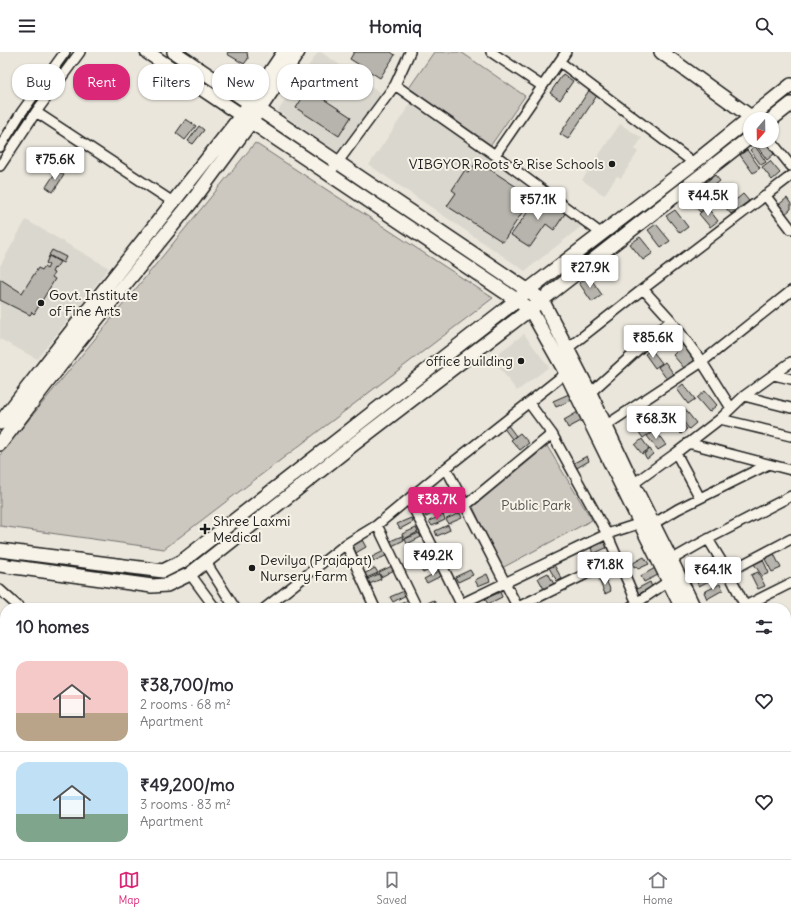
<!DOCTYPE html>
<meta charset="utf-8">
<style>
:root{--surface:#fff;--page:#f2f2f3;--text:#2b2b33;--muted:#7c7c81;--line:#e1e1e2;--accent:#db2777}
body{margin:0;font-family:Delius,sans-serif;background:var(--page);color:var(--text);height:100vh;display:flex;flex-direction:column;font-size:15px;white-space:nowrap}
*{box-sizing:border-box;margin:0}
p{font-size:13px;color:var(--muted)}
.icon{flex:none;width:22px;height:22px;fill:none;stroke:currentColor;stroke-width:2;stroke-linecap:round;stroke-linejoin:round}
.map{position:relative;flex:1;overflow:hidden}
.side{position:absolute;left:0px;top:551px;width:791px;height:256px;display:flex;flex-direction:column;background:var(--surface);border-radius:16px 16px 0 0;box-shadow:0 1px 3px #0004}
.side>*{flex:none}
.hud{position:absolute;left:12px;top:12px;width:400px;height:36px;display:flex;gap:8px}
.needle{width:26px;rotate:200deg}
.buttons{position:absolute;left:743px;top:60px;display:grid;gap:8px}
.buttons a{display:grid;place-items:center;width:36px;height:36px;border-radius:50%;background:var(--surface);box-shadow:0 1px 3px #0004;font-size:20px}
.price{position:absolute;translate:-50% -34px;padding:0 9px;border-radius:4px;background:#fff;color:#222;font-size:13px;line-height:26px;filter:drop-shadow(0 1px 2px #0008)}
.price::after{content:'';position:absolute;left:50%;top:24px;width:12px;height:9px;margin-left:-6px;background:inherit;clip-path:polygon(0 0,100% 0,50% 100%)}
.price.on{background:var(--accent);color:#fff}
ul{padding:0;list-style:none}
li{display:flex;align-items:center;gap:12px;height:100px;padding:0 16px}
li+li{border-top:1px solid var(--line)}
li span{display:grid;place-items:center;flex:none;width:112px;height:80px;border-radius:12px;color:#555}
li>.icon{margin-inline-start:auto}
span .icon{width:48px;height:48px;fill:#fffc;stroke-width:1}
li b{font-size:17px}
h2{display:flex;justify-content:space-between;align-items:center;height:48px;padding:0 16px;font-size:17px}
.tag{padding:0 14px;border-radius:16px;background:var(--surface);box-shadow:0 1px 3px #0004;font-size:14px;line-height:36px}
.tag.on{background:var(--accent);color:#fff}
header{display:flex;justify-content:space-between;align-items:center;height:52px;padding:0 16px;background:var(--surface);font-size:18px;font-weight:700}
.tab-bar{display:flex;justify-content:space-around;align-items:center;height:56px;border-top:1px solid var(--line);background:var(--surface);font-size:11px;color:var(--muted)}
.tab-bar a{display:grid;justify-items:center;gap:2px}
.tab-bar .on{color:var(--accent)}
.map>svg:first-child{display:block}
.built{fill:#dad7ce}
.green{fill:#ccc8c0;stroke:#74726e}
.building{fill:#b6b4ac;stroke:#1c1c1c}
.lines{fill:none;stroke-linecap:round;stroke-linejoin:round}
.street-casing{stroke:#1c1c1c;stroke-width:12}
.secondary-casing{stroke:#1c1c1c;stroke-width:16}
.street{stroke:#f7f3e8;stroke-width:9}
.secondary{stroke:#f7f3e8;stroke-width:13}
.poi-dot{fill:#1c1c1c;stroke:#f7f3e8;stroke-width:1.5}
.labels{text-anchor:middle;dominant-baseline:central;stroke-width:4;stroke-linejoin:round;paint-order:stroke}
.poi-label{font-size:14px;fill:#1c1c1c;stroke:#f7f3e8;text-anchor:start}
.park-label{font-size:14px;fill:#51504d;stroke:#f7f3e8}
</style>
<header><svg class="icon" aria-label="menu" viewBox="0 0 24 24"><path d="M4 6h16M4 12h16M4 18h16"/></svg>Homiq<svg class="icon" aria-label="search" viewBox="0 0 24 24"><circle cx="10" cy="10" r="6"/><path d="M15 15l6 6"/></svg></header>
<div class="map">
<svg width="791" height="807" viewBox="0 0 791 807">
<rect width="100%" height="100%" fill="#eae6dc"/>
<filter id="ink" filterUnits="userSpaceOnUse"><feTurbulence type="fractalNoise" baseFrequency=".025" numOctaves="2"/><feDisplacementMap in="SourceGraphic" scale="8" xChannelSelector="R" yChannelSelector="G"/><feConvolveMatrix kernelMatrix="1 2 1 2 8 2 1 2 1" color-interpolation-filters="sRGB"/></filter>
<g filter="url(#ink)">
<path class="built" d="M 318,0 L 321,0 L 381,41 L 339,102 L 278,59 Z
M 411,51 L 587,170 L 525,219 L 369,113 Z
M 620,72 L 642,86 L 635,97 L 638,100 L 621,126 L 617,124 L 604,143 L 582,128 Z
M 26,168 L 109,216 L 37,307 L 0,287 L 0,214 Z
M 524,282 L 549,315 L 517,339 L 492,306 Z"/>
<path class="green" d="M 434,0 L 461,0 L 525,44 L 491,93 L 409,36 Z
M 255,91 L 493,246 L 164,497 L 0,474 L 0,403 Z
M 547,394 L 592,468 L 502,516 L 473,455 Z
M 5,639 L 5,736 L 0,731 L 0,644 Z
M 160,802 L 243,802 L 245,807 L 166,807 Z"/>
<path class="building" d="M 228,0 L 247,0 L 248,7 L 244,12 L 227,2 Z
M 354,0 L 391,0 L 395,3 L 380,26 L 350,7 Z
M 563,22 L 573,29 L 560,48 L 550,41 Z
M 308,37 L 351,65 L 339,84 L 296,56 Z
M 590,37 L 598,42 L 568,87 L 560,82 Z
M 186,67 L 196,74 L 185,88 L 176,81 Z
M 199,74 L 204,78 L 193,92 L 188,89 Z
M 762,89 L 765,89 L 774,102 L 767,108 L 756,93 Z
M 755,94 L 766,110 L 761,113 L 750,98 Z
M 747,98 L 760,116 L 753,121 L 740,103 Z
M 477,109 L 532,145 L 503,190 L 447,154 L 456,141 L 452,138 L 465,118 L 469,121 Z
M 770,109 L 780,121 L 772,128 L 762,115 Z
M 57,118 L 64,123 L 53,140 L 46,135 Z
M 715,123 L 720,129 L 711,136 L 706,130 Z
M 695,138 L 708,154 L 700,160 L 687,145 Z
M 743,142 L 749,149 L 731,162 L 726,156 Z
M 540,143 L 566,160 L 554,178 L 546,172 L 530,195 L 511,183 Z
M 787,146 L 791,152 L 791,157 L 784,163 L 777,154 Z
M 707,155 L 718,169 L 710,175 L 699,162 Z
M 675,158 L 688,175 L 680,181 L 666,164 Z
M 656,172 L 670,189 L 661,195 L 648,178 Z
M 640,185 L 653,201 L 643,208 L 630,192 Z
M 52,198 L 66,205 L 63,211 L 49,203 Z
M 49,204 L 60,210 L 55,217 L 54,216 L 52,220 L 54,221 L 52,225 L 55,227 L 34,262 L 32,260 L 30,263 L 0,248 L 0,227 L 22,241 L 38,216 L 42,218 L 44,215 L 47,217 L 49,213 L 46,211 Z
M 589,224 L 602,243 L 592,250 L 579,231 Z
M 683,293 L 695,310 L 685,317 L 673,303 Z
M 651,297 L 662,311 L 655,316 L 645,302 Z
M 665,310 L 676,325 L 669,330 L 658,315 Z
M 683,332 L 695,347 L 688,352 L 677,337 Z
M 705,339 L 717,353 L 709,360 L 697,346 Z
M 569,342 L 572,348 L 556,355 L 553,349 Z
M 684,356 L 696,371 L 689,377 L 677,361 Z
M 578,360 L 583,368 L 568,376 L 564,368 Z
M 676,363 L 687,377 L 681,382 L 669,368 Z
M 640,366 L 651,380 L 643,386 L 633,372 Z
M 507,372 L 516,384 L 512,387 L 503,375 Z
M 655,378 L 666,393 L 658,398 L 647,384 Z
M 520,381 L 529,391 L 520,398 L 511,388 Z
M 642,387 L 649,397 L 642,402 L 635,393 Z
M 650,397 L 653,402 L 647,407 L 644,402 Z
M 587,404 L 589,409 L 575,417 L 572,412 Z
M 431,444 L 434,448 L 420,455 L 418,450 Z
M 435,449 L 437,454 L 423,460 L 421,455 Z
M 454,452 L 456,456 L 443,463 L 441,458 Z
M 437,454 L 439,458 L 426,465 L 424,460 Z
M 460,461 L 462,466 L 448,472 L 446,467 Z
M 443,463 L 445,468 L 432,474 L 429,469 Z
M 411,466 L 413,470 L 400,477 L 397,472 Z
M 448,473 L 450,478 L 437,484 L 435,479 Z
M 416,476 L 418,480 L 404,487 L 402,482 Z
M 419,481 L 421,485 L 407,492 L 405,487 Z
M 402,484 L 404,488 L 390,495 L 388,490 Z
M 362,488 L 366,495 L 354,502 L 350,495 Z
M 606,489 L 608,495 L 593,502 L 591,496 Z
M 427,495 L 429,499 L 416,506 L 413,501 Z
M 386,498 L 388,503 L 374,509 L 372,505 Z
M 774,502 L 781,516 L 772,520 L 765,507 Z
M 644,505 L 649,512 L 638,517 L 636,514 L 634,515 L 633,511 Z
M 715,505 L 719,513 L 710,517 L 706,510 Z
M 763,508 L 769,521 L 762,524 L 754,512 Z
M 434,509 L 436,514 L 423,521 L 420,516 Z
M 705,512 L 709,518 L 693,526 L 690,520 Z
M 554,513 L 562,527 L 557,529 L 549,516 Z
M 392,514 L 394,518 L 381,525 L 379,520 Z
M 375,516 L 378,521 L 364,527 L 362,523 Z
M 655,516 L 658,523 L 644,530 L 641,524 Z
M 470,518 L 473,523 L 458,530 L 455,525 Z
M 439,519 L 441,524 L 427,531 L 424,527 Z
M 713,520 L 715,526 L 699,534 L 696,529 Z
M 758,520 L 765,534 L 758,537 L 751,523 Z
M 548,521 L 555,534 L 545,539 L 538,526 Z
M 379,522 L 381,527 L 367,533 L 365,528 Z
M 487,522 L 490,529 L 478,534 L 475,528 Z
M 605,526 L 611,539 L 605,542 L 599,528 Z
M 650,530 L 652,535 L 637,543 L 635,538 Z
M 720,532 L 723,538 L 707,547 L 704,540 Z
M 404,539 L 406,543 L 393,550 L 390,545 Z
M 500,540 L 502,545 L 488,552 L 485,547 Z
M 408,548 L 411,553 L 404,556 L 395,556 L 395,555 Z
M 434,548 L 436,553 L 430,556 L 421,556 L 421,554 Z
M 4,566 L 5,573 L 0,579 L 0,571 Z
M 787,691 L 791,699 L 791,704 L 789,705 L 786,699 L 786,692 Z
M 663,802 L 673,802 L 676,803 L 674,807 L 670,807 Z"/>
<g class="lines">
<defs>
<path id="street" d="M 491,0 L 542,34
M 560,10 L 694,111
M 395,33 L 495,103 L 602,182
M 36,60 L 173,150
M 771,89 L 791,114
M 0,95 L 21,61 L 65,0
M 495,103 L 566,0
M 0,114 L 36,60 L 80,0
M 329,122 L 395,33 L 410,0
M 765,143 L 791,177
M 643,237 L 671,268 L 702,310 L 731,356
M 568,296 L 643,237 L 791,124
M 774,323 L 791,327
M 590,341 L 671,268
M 744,344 L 791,356
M 529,351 L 552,382 L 607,482 L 639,556
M 720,367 L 791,384
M 605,374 L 702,310 L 791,239
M 688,391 L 791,418
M 676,401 L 700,446
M 446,416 L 518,556
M 629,435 L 676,401 L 720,367 L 744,344 L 791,310
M 409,447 L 463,556
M 466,453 L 552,382
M 653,472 L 678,457 L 767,413
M 377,473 L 417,556
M 708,487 L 728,520 L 746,556
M 346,492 L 375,556
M 671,508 L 708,487 L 791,444
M 205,509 L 235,556
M 728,520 L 791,487
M 190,522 L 215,556
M 0,538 L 20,556
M 461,552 L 607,482 L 641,471
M 518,555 L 617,507
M 265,556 L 346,492 L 377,473 L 446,416 L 566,321
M 629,556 L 669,529
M 741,556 L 791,531
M 0,591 L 5,596
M 786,595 L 791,595
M 0,629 L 5,623
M 786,634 L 788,639
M 786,689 L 791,687
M 0,736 L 5,741
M 786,738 L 791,736
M 0,774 L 5,768
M 0,795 L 5,799
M 9,802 L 15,807
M 153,802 L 158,807
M 246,802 L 249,807
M 356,802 L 358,807
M 585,802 L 587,807
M 744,802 L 745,807
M 72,807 L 77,802
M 129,807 L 134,802
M 267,807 L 272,802
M 400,807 L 409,802
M 649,807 L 653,802
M 709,807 L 713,802
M 754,807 L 760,802"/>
<path id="secondary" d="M 147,0 L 530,257 L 566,321 L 682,556
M 174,0 L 542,248 L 590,341 L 633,432 L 671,508 L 694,556
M 661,0 L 751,65
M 772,67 L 791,52
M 0,371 L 66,286 L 241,64 L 284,0
M 0,392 L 76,293 L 194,147 L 251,70 L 298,0
M 0,498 L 163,519 L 181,510 L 517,248 L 528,238 L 694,111 L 791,33
M 0,513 L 152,534 L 167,533 L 190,522 L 354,392 L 542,248 L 750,85
M 786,746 L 791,759
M 786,775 L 791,787"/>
</defs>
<use href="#street" class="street-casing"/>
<use href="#secondary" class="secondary-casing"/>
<use href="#street" class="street"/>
<use href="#secondary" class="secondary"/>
</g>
</g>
<g class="poi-dot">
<circle cx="612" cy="112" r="4"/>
<circle cx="41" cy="251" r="4"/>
<circle cx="521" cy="309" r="4"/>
<path d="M203 471h4v4h4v4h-4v4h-4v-4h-4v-4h4z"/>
<circle cx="252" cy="516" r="4"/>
</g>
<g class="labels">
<g class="poi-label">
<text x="604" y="112" text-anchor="end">VIBGYOR Roots &amp; Rise Schools</text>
<text x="49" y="243">Govt. Institute<tspan x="49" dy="16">of Fine Arts</tspan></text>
<text x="513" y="309" text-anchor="end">office building</text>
<text x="213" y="469">Shree Laxmi<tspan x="213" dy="16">Medical</tspan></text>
<text x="260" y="508">Devilya (Prajapat)<tspan x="260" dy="16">Nursery Farm</tspan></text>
</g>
<g class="park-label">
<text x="536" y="453">Public Park</text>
</g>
</g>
</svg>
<div class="buttons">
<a><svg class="needle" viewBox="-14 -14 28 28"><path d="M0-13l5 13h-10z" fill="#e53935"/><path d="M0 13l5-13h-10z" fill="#7c7c81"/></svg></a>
</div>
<b class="price" style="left:55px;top:129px">₹75.6K</b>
<b class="price" style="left:708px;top:165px">₹44.5K</b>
<b class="price" style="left:538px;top:169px">₹57.1K</b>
<b class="price" style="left:590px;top:237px">₹27.9K</b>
<b class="price" style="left:653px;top:307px">₹85.6K</b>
<b class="price" style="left:656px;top:388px">₹68.3K</b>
<b class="price on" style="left:437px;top:469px">₹38.7K</b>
<b class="price" style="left:433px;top:525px">₹49.2K</b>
<b class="price" style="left:605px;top:534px">₹71.8K</b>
<b class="price" style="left:713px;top:539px">₹64.1K</b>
<div class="hud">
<a class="tag">Buy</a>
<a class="tag on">Rent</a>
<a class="tag">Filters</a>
<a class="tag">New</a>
<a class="tag">Apartment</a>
</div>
<section class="side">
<h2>10 homes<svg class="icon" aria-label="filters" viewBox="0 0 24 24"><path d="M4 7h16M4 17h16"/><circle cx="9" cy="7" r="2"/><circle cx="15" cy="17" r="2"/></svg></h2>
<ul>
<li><span style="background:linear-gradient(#f6c9c9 65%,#b9a48a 0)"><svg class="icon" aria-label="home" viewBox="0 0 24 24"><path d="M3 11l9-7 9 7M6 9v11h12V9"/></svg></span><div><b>₹38,700/mo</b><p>2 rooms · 68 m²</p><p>Apartment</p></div><svg class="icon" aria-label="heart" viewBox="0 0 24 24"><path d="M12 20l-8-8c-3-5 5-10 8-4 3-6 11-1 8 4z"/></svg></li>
<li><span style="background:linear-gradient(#bfe0f5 65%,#7fa58c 0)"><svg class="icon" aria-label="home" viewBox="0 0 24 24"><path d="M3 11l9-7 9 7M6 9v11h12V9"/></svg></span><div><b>₹49,200/mo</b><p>3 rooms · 83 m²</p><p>Apartment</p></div><svg class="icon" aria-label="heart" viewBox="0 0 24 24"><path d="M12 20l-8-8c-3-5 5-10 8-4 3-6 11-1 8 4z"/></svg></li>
</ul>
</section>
</div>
<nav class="tab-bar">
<a class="on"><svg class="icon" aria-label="map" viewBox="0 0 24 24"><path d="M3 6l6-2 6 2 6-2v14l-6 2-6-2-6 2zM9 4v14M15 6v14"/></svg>Map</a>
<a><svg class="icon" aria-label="saved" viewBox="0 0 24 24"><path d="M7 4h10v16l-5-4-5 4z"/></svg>Saved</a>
<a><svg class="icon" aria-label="home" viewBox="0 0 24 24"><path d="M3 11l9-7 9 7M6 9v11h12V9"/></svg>Home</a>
</nav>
